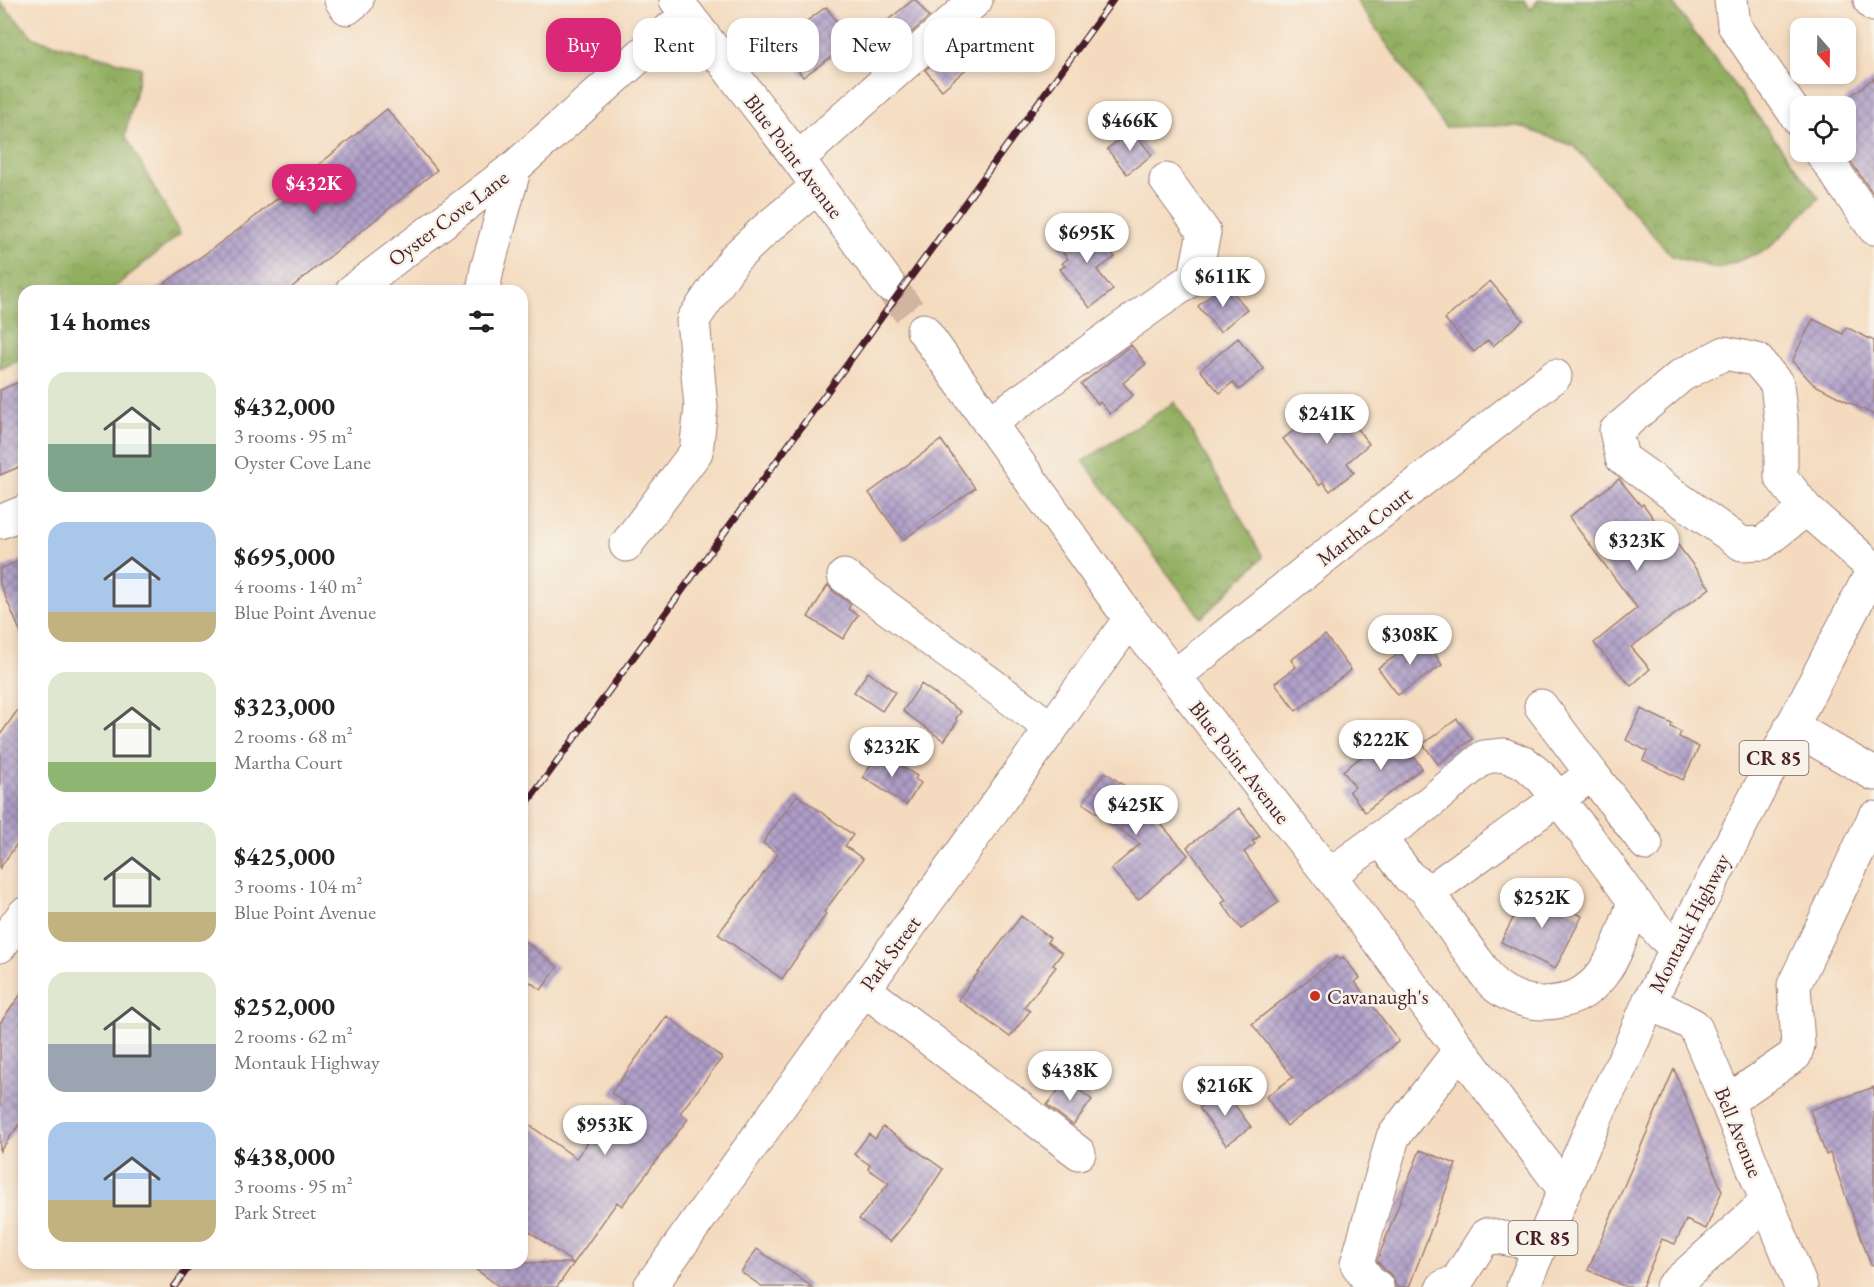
<!DOCTYPE html>
<meta charset="utf-8">
<style>
:root{--surface:#fff;--page:#f2f2f2;--text:#222;--muted:#767676;--accent:#db2777}
body{margin:0;font-family:"EB Garamond",serif;background:var(--page);color:var(--text);height:100vh;display:flex;flex-direction:column;font-size:22px;white-space:nowrap}
*{box-sizing:border-box;margin:0}
p{font-size:20px;color:var(--muted)}
.icon{flex:none;width:33px;height:33px;fill:none;stroke:currentColor;stroke-width:2;stroke-linecap:round;stroke-linejoin:round}
.map{position:relative;flex:1;overflow:hidden}
.drawer{position:absolute;left:18px;top:285px;width:510px;height:984px;display:flex;flex-direction:column;background:var(--surface);border-radius:18px;box-shadow:0 3px 9px #0003}
.drawer>*{flex:none}
.guide{position:absolute;left:546px;top:18px;width:570px;height:54px;display:flex;gap:12px}
.needle{width:39px;rotate:160deg}
.controls{position:absolute;left:1790px;top:18px;display:grid;gap:12px}
.controls a{display:grid;place-items:center;width:66px;height:66px;border-radius:12px;background:var(--surface);box-shadow:0 3px 9px #0003;font-size:30px}
.price{position:absolute;translate:-50% -51px;padding:0 14px;border-radius:21px;background:#fff;color:#222;font-size:20px;line-height:39px;filter:drop-shadow(0 2px 3px #0008)}
.price::after{content:'';position:absolute;left:50%;top:36px;width:18px;height:14px;margin-left:-9px;background:inherit;clip-path:polygon(0 0,100% 0,50% 100%)}
.price.active{background:var(--accent);color:#fff}
ul{padding:0;list-style:none}
li{display:flex;align-items:center;gap:18px;height:150px;padding:0 30px}
li span{display:grid;place-items:center;flex:none;width:168px;height:120px;border-radius:18px;color:#555}
li>.icon{margin-inline-start:auto}
span .icon{width:72px;height:72px;fill:#fffc;stroke-width:1}
li b{font-size:26px}
h2{display:flex;justify-content:space-between;align-items:center;height:72px;padding:0 30px;font-size:26px}
.chip{padding:0 21px;border-radius:18px;background:var(--surface);box-shadow:0 3px 9px #0003;font-size:21px;line-height:54px}
.chip.active{background:var(--accent);color:#fff}
.map>svg:first-child{display:block}
.forest{fill:url(#forest-crowns);stroke:#6e6746;stroke-width:1.5}
.building{fill:url(#building-cross-hatch)}
.lines{fill:none;stroke-linecap:round;stroke-linejoin:round}
.minor-tunnel{stroke:#d2b5a1;stroke-width:33;stroke-dasharray:33 16;stroke-linecap:butt}
.minor-casing{stroke:#9f7d75;stroke-width:35}
.major-casing{stroke:#9f7d75;stroke-width:35}
.minor{stroke:#fff;stroke-width:33}
.major{stroke:#fff;stroke-width:33}
.rail-casing{stroke:#4a1f2b;stroke-width:7}
.rail{stroke:#f7f3e8;stroke-width:4.5;stroke-dasharray:14;stroke-linecap:butt}
.poi-dot{fill:#c8321e;stroke:#f7f3e8;stroke-width:2}
.labels{text-anchor:middle;dominant-baseline:central;stroke-width:5;stroke-linejoin:round;paint-order:stroke}
.shield{fill:#f7f3e8;stroke:#7e5f64;stroke-width:1.5}
.shield-label{font-size:20px;font-weight:bold;fill:#4a1f2b}
.street-label{font-size:21px;fill:#4a1f2b;stroke:#f7f3e8}
.poi-label{font-size:21px;fill:#4a1f2b;stroke:#f7f3e8;text-anchor:start}
</style>
<div class="map">
<svg width="1874" height="1287" viewBox="0 0 1874 1287">
<defs>
<pattern id="forest-crowns" width="20" height="18" patternUnits="userSpaceOnUse" patternTransform="scale(1.5)"><rect width="20" height="18" fill="#92af61"/><path d="M2 6a3 3 0 1 1 6 0M12 15a3 3 0 1 1 6 0" fill="none" stroke="#798e50"/></pattern>
<pattern id="building-cross-hatch" width="8" height="8" patternUnits="userSpaceOnUse" patternTransform="scale(1.5)"><rect width="8" height="8" fill="#ae9ec8"/><path d="M0 0l8 8M0 8l8-8" fill="none" stroke="#9080a3"/></pattern>
</defs>
<rect width="100%" height="100%" fill="#f7f3e8"/>
<filter id="ink" filterUnits="userSpaceOnUse"><feTurbulence type="fractalNoise" baseFrequency=".0167" numOctaves="2"/><feDisplacementMap in="SourceGraphic" scale="12" xChannelSelector="R" yChannelSelector="G"/><feConvolveMatrix kernelMatrix="1 2 1 2 8 2 1 2 1" color-interpolation-filters="sRGB"/></filter>
<filter id="wash" filterUnits="userSpaceOnUse"><feTurbulence type="fractalNoise" baseFrequency=".008" numOctaves="4" result="noise"/><feDisplacementMap in="SourceGraphic" scale="24" xChannelSelector="R" yChannelSelector="G"/><feGaussianBlur stdDeviation="1.35" result="paint"/><feColorMatrix in="noise" values="0 0 0 0 0 0 0 0 0 0 0 0 0 0 0 0 0 1.4 0 .05"/><feComposite in="paint" operator="in"/></filter>
<g filter="url(#wash)">
<rect width="100%" height="100%" fill="#f4dbbf"/>
<path class="forest" d="M 1356,0 L 1524,0 L 1531,10 L 1538,0 L 1670,0 L 1819,198 L 1768,249 L 1718,269 L 1672,256 L 1574,146 L 1516,125 L 1445,127 Z
M 0,2 L 34,38 L 141,68 L 125,135 L 180,234 L 110,291 L 24,291 L 24,358 L 0,369 Z
M 1175,402 L 1263,557 L 1201,618 L 1083,461 Z"/>
<g id="blocks">
<path class="building" d="M 913,0 L 916,0 L 929,17 L 885,56 L 868,36 Z
M 826,7 L 852,42 L 803,77 L 778,42 Z
M 957,44 L 973,63 L 942,90 L 925,70 Z
M 1874,78 L 1874,195 L 1844,152 L 1845,152 L 1845,100 Z
M 387,109 L 437,170 L 287,291 L 154,291 L 246,224 Z
M 1132,130 L 1152,155 L 1127,174 L 1107,149 Z
M 1089,223 L 1115,257 L 1097,270 L 1113,290 L 1090,308 L 1060,269 L 1065,266 L 1062,263 L 1068,259 L 1058,246 Z
M 1490,281 L 1523,320 L 1493,346 L 1488,340 L 1474,352 L 1445,319 Z
M 1225,283 L 1247,309 L 1220,332 L 1198,306 Z
M 1813,319 L 1843,334 L 1846,327 L 1874,341 L 1874,415 L 1813,384 L 1792,361 Z
M 1238,338 L 1264,369 L 1239,390 L 1233,382 L 1220,393 L 1200,370 Z
M 1131,345 L 1146,364 L 1123,383 L 1133,395 L 1110,414 L 1100,402 L 1098,404 L 1081,384 Z
M 24,380 L 24,465 L 0,475 L 0,390 Z
M 1334,399 L 1369,444 L 1347,463 L 1354,472 L 1330,491 L 1323,482 L 1319,485 L 1283,439 Z
M 941,440 L 975,488 L 903,540 L 869,493 Z
M 1619,479 L 1641,506 L 1643,504 L 1672,544 L 1675,541 L 1710,588 L 1631,647 L 1650,669 L 1631,686 L 1594,643 L 1637,608 L 1569,517 Z
M 24,559 L 24,640 L 0,584 L 0,569 Z
M 828,585 L 833,591 L 851,604 L 848,609 L 858,615 L 843,639 L 808,617 Z
M 1325,635 L 1351,670 L 1296,711 L 1275,683 L 1296,667 L 1291,660 Z
M 1424,637 L 1442,665 L 1398,695 L 1378,668 Z
M 868,672 L 895,692 L 882,711 L 854,692 Z
M 921,684 L 961,712 L 956,718 L 957,722 L 944,741 L 903,711 Z
M 24,701 L 24,834 L 0,868 L 0,735 Z
M 1641,709 L 1672,724 L 1671,727 L 1681,732 L 1679,737 L 1699,747 L 1683,780 L 1643,760 L 1647,751 L 1626,740 Z
M 1457,719 L 1472,739 L 1438,764 L 1423,744 Z
M 1394,732 L 1422,768 L 1365,812 L 1349,791 L 1355,787 L 1343,771 Z
M 879,752 L 917,776 L 915,779 L 921,783 L 906,805 L 863,777 Z
M 1105,772 L 1133,792 L 1188,855 L 1138,900 L 1111,869 L 1140,844 L 1083,803 Z
M 797,795 L 853,835 L 845,846 L 863,859 L 824,912 L 826,914 L 782,979 L 718,934 L 778,854 L 763,843 Z
M 1239,808 L 1260,836 L 1252,841 L 1255,844 L 1244,852 L 1279,902 L 1241,929 L 1222,903 L 1226,900 L 1187,847 Z
M 1528,889 L 1582,916 L 1555,969 L 1501,942 Z
M 1021,916 L 1050,938 L 1047,942 L 1062,953 L 1053,965 L 1056,967 L 1024,1007 L 1030,1011 L 1010,1037 L 958,999 Z
M 522,939 L 558,967 L 541,990 L 522,976 Z
M 1337,957 L 1340,960 L 1343,957 L 1360,978 L 1355,982 L 1399,1041 L 1287,1126 L 1266,1097 L 1293,1077 L 1252,1024 Z
M 24,990 L 24,1118 L 0,1151 L 0,1023 Z
M 667,1016 L 722,1058 L 680,1113 L 688,1119 L 622,1206 L 617,1202 L 557,1287 L 500,1287 L 467,1263 L 573,1263 L 522,1226 L 522,1120 L 576,1158 L 590,1140 L 595,1143 L 626,1104 L 611,1093 Z
M 1674,1069 L 1722,1191 L 1706,1229 L 1686,1220 L 1675,1244 L 1662,1239 L 1642,1287 L 1626,1287 L 1588,1270 Z
M 1066,1080 L 1092,1100 L 1073,1125 L 1047,1105 Z
M 1874,1087 L 1874,1265 L 1871,1265 L 1830,1153 L 1826,1155 L 1810,1110 Z
M 1223,1089 L 1251,1127 L 1226,1145 L 1199,1108 Z
M 883,1127 L 943,1169 L 914,1213 L 890,1242 L 859,1219 L 889,1183 L 868,1169 L 870,1165 L 854,1154 L 869,1134 L 875,1139 Z
M 1420,1150 L 1456,1164 L 1409,1287 L 1396,1287 L 1392,1276 L 1384,1269 L 1377,1261 Z
M 757,1249 L 812,1287 L 763,1287 L 741,1272 Z"/>
</g>
</g>
<g filter="url(#ink)">
<use href="#blocks" fill-opacity="0" stroke="#9f7d75" stroke-width="1.5"/>
<g class="lines">
<path class="minor-tunnel" d="M 889,285 L 923,330"/>
<defs>
<path id="minor" d="M 341,0 L 347,8 L 357,0
M 676,0 L 798,159 L 889,285
M 1731,0 L 1734,25 L 1800,121
M 1870,0 L 1874,5
M 1821,152 L 1874,228
M 798,159 L 976,0
M 515,167 L 687,14
M 352,291 L 515,167 L 487,269 L 483,291
M 923,330 L 1130,619 L 1329,875 L 1564,1189
M 989,423 C 1059,375 1125,324 1195,277 L 1204,232 L 1166,180
M 1806,509 L 1763,543 L 1742,544 L 1622,458 L 1616,431 L 1682,375 L 1725,353 L 1757,360 L 1777,384 L 1781,420 L 1781,477 L 1806,509 L 1874,569
M 0,522 L 24,512
M 626,545 L 696,452 L 701,407 L 693,320 L 735,258 L 765,230 L 818,186
M 844,576 L 1051,728
M 1174,677 L 1329,553 L 1555,376
M 1541,706 L 1592,774
M 1791,726 L 1874,774
M 1380,838 L 1409,877 L 1426,889 L 1436,887 L 1592,774 L 1646,844
M 1329,875 L 1429,803 L 1484,757 L 1504,755 L 1526,764 L 1542,778 L 1586,835 L 1640,909 L 1662,935 L 1676,948
M 1426,889 C 1443,914 1460,940 1479,964 C 1484,971 1489,981 1496,986 C 1508,996 1528,1003 1543,1003 C 1604,1003 1617,950 1634,902
M 0,946 L 24,914
M 864,989 L 1079,1153
M 1649,1002 L 1693,1025 L 1696,1029 L 1727,1102 L 1801,1287
M 1727,1102 L 1795,1055 L 1798,1045 L 1794,985 L 1874,818
M 650,1287 L 1130,619
M 1377,1287 L 1371,1284 L 1357,1264 L 1393,1137 L 1460,1050
M 1443,1287 L 1457,1281 L 1486,1235 L 1540,1245
M 1672,1287 L 1767,1202"/>
<path id="major" d="M 1523,1287 L 1600,1108 L 1628,1052 L 1649,1002 L 1874,568"/>
</defs>
<use href="#minor" class="minor-casing"/>
<use href="#major" class="major-casing"/>
<use href="#minor" class="minor"/>
<use href="#major" class="major"/>
<defs>
<path id="rail" d="M 522,810 L 1113,0
M 174,1287 L 192,1263"/>
</defs>
<use href="#rail" class="rail-casing"/>
<use href="#rail" class="rail"/>
</g>
</g>
<circle class="poi-dot" cx="1315" cy="996" r="6"/>
<g class="labels">
<g class="shield">
<rect x="1739.5" y="741" width="69" height="34" rx="4.5"/>
<rect x="1508.5" y="1221" width="69" height="34" rx="4.5"/>
</g>
<g class="shield-label">
<text x="1774" y="758">CR 85</text>
<text x="1543" y="1238">CR 85</text>
</g>
<g class="street-label">
<text transform="translate(794 156) rotate(53)">Blue Point Avenue</text>
<text transform="translate(448 218) rotate(-37)">Oyster Cove Lane</text>
<text transform="translate(1364 526) rotate(-38)">Martha Court</text>
<text transform="translate(1240 762) rotate(52)">Blue Point Avenue</text>
<text transform="translate(1689 923) rotate(-63)">Montauk Highway</text>
<text transform="translate(890 953) rotate(-54)">Park Street</text>
<text transform="translate(1739 1132) rotate(68)">Bell Avenue</text>
</g>
<g class="poi-label">
<text x="1327" y="996">Cavanaugh's</text>
</g>
</g>
</svg>
<div class="controls">
<a><svg class="needle" viewBox="-14 -14 28 28"><path d="M0-13l5 13h-10z" fill="#e53935"/><path d="M0 13l5-13h-10z" fill="#767676"/></svg></a>
<a><svg class="icon" aria-label="locate" viewBox="0 0 24 24"><circle cx="12" cy="12" r="6"/><path d="M12 2v4M12 18v4M2 12h4M18 12h4"/></svg></a>
</div>
<b class="price" style="left:1130px;top:152px">$466K</b>
<b class="price active" style="left:314px;top:215px">$432K</b>
<b class="price" style="left:1087px;top:264px">$695K</b>
<b class="price" style="left:1223px;top:308px">$611K</b>
<b class="price" style="left:1327px;top:445px">$241K</b>
<b class="price" style="left:1637px;top:572px">$323K</b>
<b class="price" style="left:1410px;top:666px">$308K</b>
<b class="price" style="left:1381px;top:771px">$222K</b>
<b class="price" style="left:892px;top:778px">$232K</b>
<b class="price" style="left:1136px;top:836px">$425K</b>
<b class="price" style="left:1542px;top:929px">$252K</b>
<b class="price" style="left:1070px;top:1102px">$438K</b>
<b class="price" style="left:1225px;top:1117px">$216K</b>
<b class="price" style="left:605px;top:1156px">$953K</b>
<div class="guide">
<a class="chip active">Buy</a>
<a class="chip">Rent</a>
<a class="chip">Filters</a>
<a class="chip">New</a>
<a class="chip">Apartment</a>
</div>
<section class="drawer">
<h2>14 homes<svg class="icon" aria-label="filters" viewBox="0 0 24 24"><path d="M4 7h16M4 17h16"/><circle cx="9" cy="7" r="2"/><circle cx="15" cy="17" r="2"/></svg></h2>
<ul>
<li><span style="background:linear-gradient(#dfe7d0 60%,#7fa58c 0)"><svg class="icon" aria-label="home" viewBox="0 0 24 24"><path d="M3 11l9-7 9 7M6 9v11h12V9"/></svg></span><div><b>$432,000</b><p>3 rooms · 95 m²</p><p>Oyster Cove Lane</p></div></li>
<li><span style="background:linear-gradient(#a9c7e8 75%,#c2b280 0)"><svg class="icon" aria-label="home" viewBox="0 0 24 24"><path d="M3 11l9-7 9 7M6 9v11h12V9"/></svg></span><div><b>$695,000</b><p>4 rooms · 140 m²</p><p>Blue Point Avenue</p></div></li>
<li><span style="background:linear-gradient(#dfe7d0 75%,#8fb573 0)"><svg class="icon" aria-label="home" viewBox="0 0 24 24"><path d="M3 11l9-7 9 7M6 9v11h12V9"/></svg></span><div><b>$323,000</b><p>2 rooms · 68 m²</p><p>Martha Court</p></div></li>
<li><span style="background:linear-gradient(#dfe7d0 75%,#c2b280 0)"><svg class="icon" aria-label="home" viewBox="0 0 24 24"><path d="M3 11l9-7 9 7M6 9v11h12V9"/></svg></span><div><b>$425,000</b><p>3 rooms · 104 m²</p><p>Blue Point Avenue</p></div></li>
<li><span style="background:linear-gradient(#dfe7d0 60%,#9aa5b1 0)"><svg class="icon" aria-label="home" viewBox="0 0 24 24"><path d="M3 11l9-7 9 7M6 9v11h12V9"/></svg></span><div><b>$252,000</b><p>2 rooms · 62 m²</p><p>Montauk Highway</p></div></li>
<li><span style="background:linear-gradient(#a9c7e8 65%,#c2b280 0)"><svg class="icon" aria-label="home" viewBox="0 0 24 24"><path d="M3 11l9-7 9 7M6 9v11h12V9"/></svg></span><div><b>$438,000</b><p>3 rooms · 95 m²</p><p>Park Street</p></div></li>
</ul>
</section>
</div>
